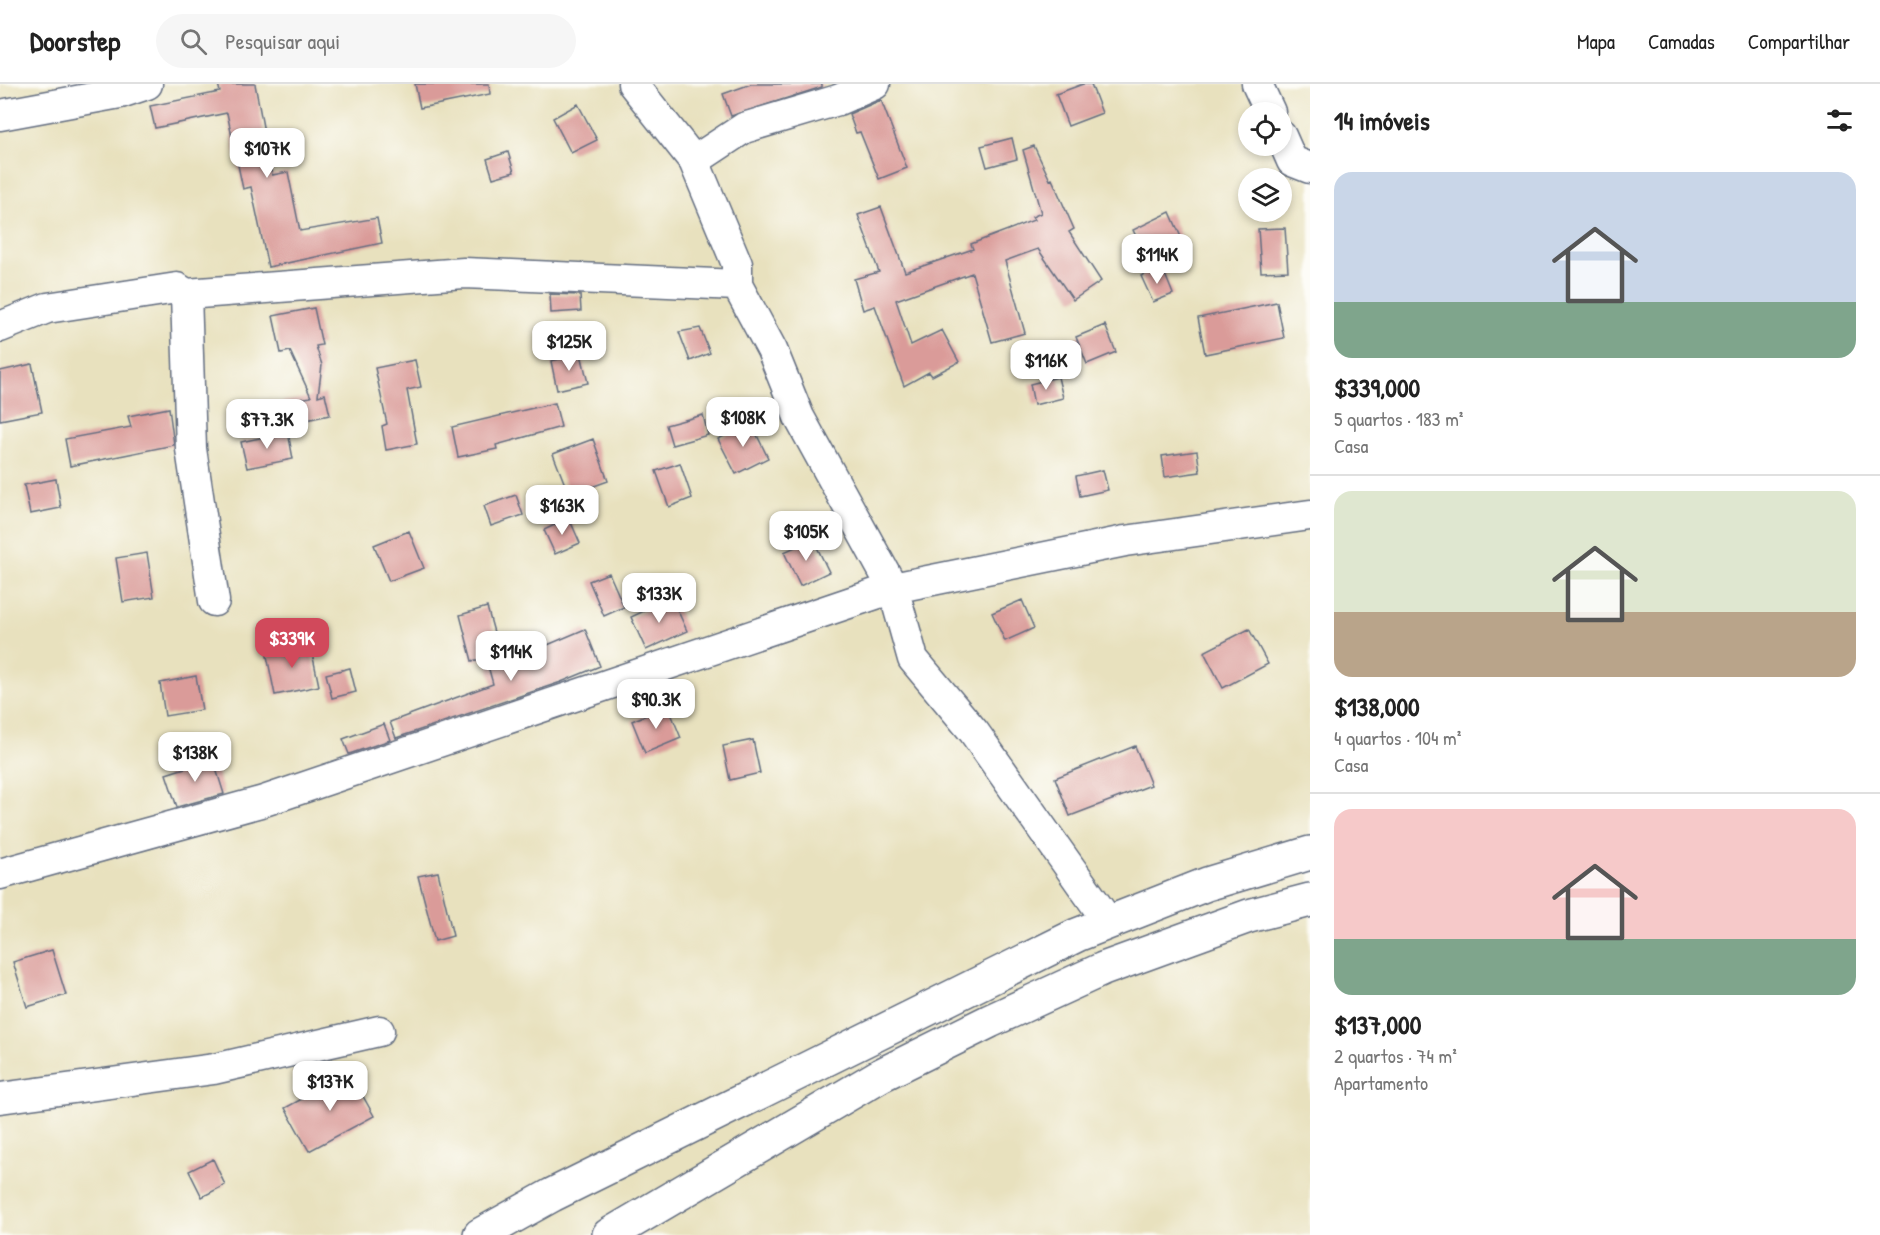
<!DOCTYPE html>
<html lang="pt">
<meta charset="utf-8">
<style>
:root{--surface:#fff;--page:#f6f6f6;--text:#222;--muted:#767676;--line:#e0e0e0;--accent:#d1495b}
body{margin:0;font-family:"Patrick Hand",sans-serif;background:var(--page);color:var(--text);height:100vh;display:flex;flex-direction:column;font-size:22px;white-space:nowrap}
*{box-sizing:border-box;margin:0}
p{font-size:20px;color:var(--muted)}
.icon{flex:none;width:33px;height:33px;fill:none;stroke:currentColor;stroke-width:2;stroke-linecap:round;stroke-linejoin:round}
.map{position:relative;flex:1;overflow:hidden}
.sheet{display:flex;flex-direction:column;background:var(--surface);width:570px}
.sheet>*{flex:none}
.tools{position:absolute;left:1238px;top:18px;display:grid;gap:12px}
.tools a{display:grid;place-items:center;width:54px;height:54px;border-radius:50%;background:var(--surface);box-shadow:0 3px 9px #0003;font-size:30px}
.price{position:absolute;translate:-50% -51px;padding:0 14px;border-radius:12px;background:#fff;color:#222;font-size:20px;line-height:39px;filter:drop-shadow(0 2px 3px #0008)}
.price::after{content:'';position:absolute;left:50%;top:36px;width:18px;height:14px;margin-left:-9px;background:inherit;clip-path:polygon(0 0,100% 0,50% 100%)}
.price.current{background:var(--accent);color:#fff}
ul{padding:0;list-style:none}
li{display:grid;align-content:center;gap:12px;height:318px;padding:0 24px}
li+li{border-top:2px solid var(--line)}
li span{display:grid;place-items:center;height:186px;border-radius:18px;color:#555}
li>.icon{margin-inline-start:auto}
span .icon{width:108px;height:108px;fill:#fffc;stroke-width:1}
li b{font-size:26px}
h2{display:flex;justify-content:space-between;align-items:center;height:72px;padding:0 24px;font-size:26px}
header{display:flex;align-items:center;gap:36px;box-sizing:border-box;height:84px;padding:0 30px;background:var(--surface);border-bottom:2px solid var(--line)}
header strong{font-size:28px}
nav{display:flex;gap:33px;margin-inline-start:auto;font-size:21px}
.search{width:420px;height:54px;background:var(--page);display:flex;align-items:center;gap:15px;box-sizing:border-box;padding:0 21px;border-radius:33px;color:var(--muted);font-size:22px}
main{display:flex;flex:1;min-height:0}
.map>svg:first-child{display:block}
.building{fill:#da9b99}
.lines{fill:none;stroke-linecap:round;stroke-linejoin:round}
.minor-casing{stroke:#636d80;stroke-width:33}
.primary-casing{stroke:#636d80;stroke-width:36}
.minor{stroke:#fff;stroke-width:30}
.primary{stroke:#fff;stroke-width:33}
</style>
<header>
<strong>Doorstep</strong>
<div class="search"><svg class="icon" aria-label="search" viewBox="0 0 24 24"><circle cx="10" cy="10" r="6"/><path d="M15 15l6 6"/></svg>Pesquisar aqui</div>
<nav><a>Mapa</a><a>Camadas</a><a>Compartilhar</a></nav>
</header>
<main>
<div class="map">
<svg width="1310" height="1151" viewBox="0 0 1310 1151">
<rect width="100%" height="100%" fill="#fdfcf7"/>
<filter id="ink" filterUnits="userSpaceOnUse"><feTurbulence type="fractalNoise" baseFrequency=".0167" numOctaves="2"/><feDisplacementMap in="SourceGraphic" scale="12" xChannelSelector="R" yChannelSelector="G"/><feConvolveMatrix kernelMatrix="1 2 1 2 8 2 1 2 1" color-interpolation-filters="sRGB"/></filter>
<filter id="wash" filterUnits="userSpaceOnUse"><feTurbulence type="fractalNoise" baseFrequency=".008" numOctaves="4" result="noise"/><feDisplacementMap in="SourceGraphic" scale="24" xChannelSelector="R" yChannelSelector="G"/><feGaussianBlur stdDeviation="1.35" result="paint"/><feColorMatrix in="noise" values="0 0 0 0 0 0 0 0 0 0 0 0 0 0 0 0 0 1.4 0 .05"/><feComposite in="paint" operator="in"/></filter>
<g filter="url(#wash)">
<rect width="100%" height="100%" fill="#e8e1be"/>
<g id="blocks">
<path class="building" d="M 218,0 L 255,0 L 272,91 L 288,88 L 300,147 L 377,134 L 382,159 L 268,183 L 251,103 L 243,105 L 227,29 L 155,44 L 150,22 L 220,8 Z
M 415,0 L 489,0 L 490,10 L 420,24 Z
M 751,0 L 822,0 L 822,3 L 731,32 L 723,10 Z
M 1083,0 L 1091,0 L 1102,29 L 1068,42 L 1056,10 Z
M 881,16 L 907,84 L 879,95 L 860,48 L 856,49 L 849,30 Z
M 578,20 L 597,56 L 571,69 L 553,34 Z
M 1012,54 L 1017,75 L 987,83 L 981,62 Z
M 1034,62 L 1050,96 L 1052,95 L 1074,145 L 1069,148 L 1101,197 L 1073,216 L 1038,165 L 1005,177 L 1025,249 L 992,258 L 972,189 L 896,216 L 911,261 L 942,246 L 959,278 L 932,292 L 929,288 L 904,302 L 875,222 L 863,226 L 854,195 L 879,188 L 858,131 L 881,123 L 905,188 L 973,165 L 971,160 L 1034,136 L 1032,133 L 1041,129 L 1023,66 Z
M 508,68 L 514,88 L 493,94 L 487,75 Z
M 1170,128 L 1184,160 L 1148,177 L 1133,146 Z
M 1285,144 L 1288,187 L 1261,188 L 1258,145 Z
M 1162,183 L 1173,210 L 1153,218 L 1141,192 Z
M 550,210 L 580,211 L 581,227 L 551,229 Z
M 1277,218 L 1284,254 L 1205,270 L 1198,234 Z
M 314,224 L 322,261 L 316,262 L 322,281 L 318,312 L 325,310 L 330,331 L 287,340 L 282,318 L 311,313 L 290,267 L 281,269 L 273,232 Z
M 1105,241 L 1116,268 L 1087,280 L 1076,253 Z
M 700,244 L 710,269 L 690,277 L 679,248 Z
M 581,270 L 588,299 L 557,306 L 551,277 Z
M 415,276 L 421,303 L 407,306 L 417,360 L 386,366 L 382,342 L 387,340 L 375,284 Z
M 32,280 L 42,328 L 0,336 L 0,287 Z
M 1058,293 L 1063,314 L 1034,321 L 1030,300 Z
M 555,319 L 561,343 L 496,361 L 497,365 L 458,373 L 452,343 Z
M 169,324 L 174,361 L 70,382 L 65,355 L 131,343 L 128,332 Z
M 703,331 L 708,351 L 672,361 L 666,341 Z
M 751,339 L 768,374 L 736,390 L 718,355 Z
M 288,348 L 293,375 L 247,384 L 241,358 Z
M 593,355 L 608,397 L 569,411 L 553,370 Z
M 1197,367 L 1200,388 L 1165,393 L 1162,372 Z
M 680,379 L 692,414 L 669,423 L 656,387 Z
M 1103,386 L 1108,406 L 1080,412 L 1076,392 Z
M 56,395 L 61,424 L 30,430 L 24,401 Z
M 516,411 L 523,431 L 491,442 L 484,422 Z
M 569,434 L 580,459 L 555,470 L 544,446 Z
M 409,447 L 424,484 L 389,497 L 374,461 Z
M 813,455 L 829,488 L 800,502 L 784,468 Z
M 147,469 L 154,513 L 123,518 L 116,474 Z
M 609,489 L 624,523 L 604,532 L 589,497 Z
M 672,514 L 687,547 L 646,566 L 631,533 Z
M 1022,516 L 1034,544 L 1005,557 L 992,529 Z
M 487,523 L 500,570 L 472,577 L 460,531 Z
M 585,545 L 600,582 L 561,598 L 396,654 L 390,638 L 493,600 L 488,582 L 516,572 L 517,574 Z
M 1249,545 L 1268,580 L 1223,604 L 1204,568 Z
M 310,559 L 319,602 L 275,611 L 266,567 Z
M 350,584 L 356,608 L 332,614 L 326,590 Z
M 196,592 L 202,626 L 165,632 L 160,599 Z
M 668,622 L 681,654 L 645,669 L 632,637 Z
M 384,640 L 390,656 L 349,670 L 343,655 Z
M 753,656 L 760,689 L 730,696 L 723,662 Z
M 1135,662 L 1151,701 L 1070,732 L 1055,694 Z
M 213,675 L 224,710 L 177,723 L 166,690 Z
M 438,788 L 453,852 L 435,857 L 418,792 Z
M 52,866 L 66,911 L 27,923 L 13,878 Z
M 350,989 L 374,1032 L 309,1067 L 285,1024 Z
M 213,1075 L 225,1101 L 202,1113 L 189,1087 Z"/>
</g>
</g>
<g filter="url(#ink)">
<use href="#blocks" fill-opacity="0" stroke="#636d80" stroke-width="1.5"/>
<g class="lines">
<defs>
<path id="minor" d="M 633,0 L 694,77 L 737,180 L 737,201 L 772,266 L 799,333 L 893,504 L 913,575 L 974,648 L 1109,839
M 1257,0 L 1270,28
M 0,31 L 120,9 L 147,0
M 1281,52 L 1292,77 L 1310,84
M 694,77 L 744,44 L 838,16 L 875,0
M 186,210 L 191,365 L 214,517
M 0,243 L 47,224 L 177,204 L 186,210 L 464,189 L 737,201
M 0,790 L 264,717 L 893,504 L 1125,457 L 1310,431
M 0,1014 L 214,985 L 379,947"/>
<path id="primary" d="M 480,1151 L 552,1111 L 1077,851 L 1207,800 L 1310,769
M 609,1151 L 881,991 L 990,937 L 1103,885 L 1249,832 L 1310,816"/>
</defs>
<use href="#minor" class="minor-casing"/>
<use href="#primary" class="primary-casing"/>
<use href="#minor" class="minor"/>
<use href="#primary" class="primary"/>
</g>
</g>
</svg>
<div class="tools">
<a><svg class="icon" aria-label="locate" viewBox="0 0 24 24"><circle cx="12" cy="12" r="6"/><path d="M12 2v4M12 18v4M2 12h4M18 12h4"/></svg></a>
<a><svg class="icon" aria-label="layers" viewBox="0 0 24 24"><path d="M12 4l9 5-9 5-9-5zM3 14l9 5 9-5"/></svg></a>
</div>
<b class="price" style="left:267px;top:95px">$107K</b>
<b class="price" style="left:1157px;top:201px">$114K</b>
<b class="price" style="left:569px;top:288px">$125K</b>
<b class="price" style="left:1046px;top:307px">$116K</b>
<b class="price" style="left:743px;top:364px">$108K</b>
<b class="price" style="left:267px;top:366px">$77.3K</b>
<b class="price" style="left:562px;top:452px">$163K</b>
<b class="price" style="left:806px;top:478px">$105K</b>
<b class="price" style="left:659px;top:540px">$133K</b>
<b class="price current" style="left:292px;top:585px">$339K</b>
<b class="price" style="left:511px;top:598px">$114K</b>
<b class="price" style="left:656px;top:646px">$90.3K</b>
<b class="price" style="left:195px;top:699px">$138K</b>
<b class="price" style="left:330px;top:1028px">$137K</b>
</div>
<section class="sheet">
<h2>14 imóveis<svg class="icon" aria-label="filters" viewBox="0 0 24 24"><path d="M4 7h16M4 17h16"/><circle cx="9" cy="7" r="2"/><circle cx="15" cy="17" r="2"/></svg></h2>
<ul>
<li><span style="background:linear-gradient(#c9d6e8 70%,#7fa58c 0)"><svg class="icon" aria-label="home" viewBox="0 0 24 24"><path d="M3 11l9-7 9 7M6 9v11h12V9"/></svg></span><div><b>$339,000</b><p>5 quartos · 183 m²</p><p>Casa</p></div></li>
<li><span style="background:linear-gradient(#dfe7d0 65%,#b9a48a 0)"><svg class="icon" aria-label="home" viewBox="0 0 24 24"><path d="M3 11l9-7 9 7M6 9v11h12V9"/></svg></span><div><b>$138,000</b><p>4 quartos · 104 m²</p><p>Casa</p></div></li>
<li><span style="background:linear-gradient(#f6c9c9 70%,#7fa58c 0)"><svg class="icon" aria-label="home" viewBox="0 0 24 24"><path d="M3 11l9-7 9 7M6 9v11h12V9"/></svg></span><div><b>$137,000</b><p>2 quartos · 74 m²</p><p>Apartamento</p></div></li>
</ul>
</section>
</main>
